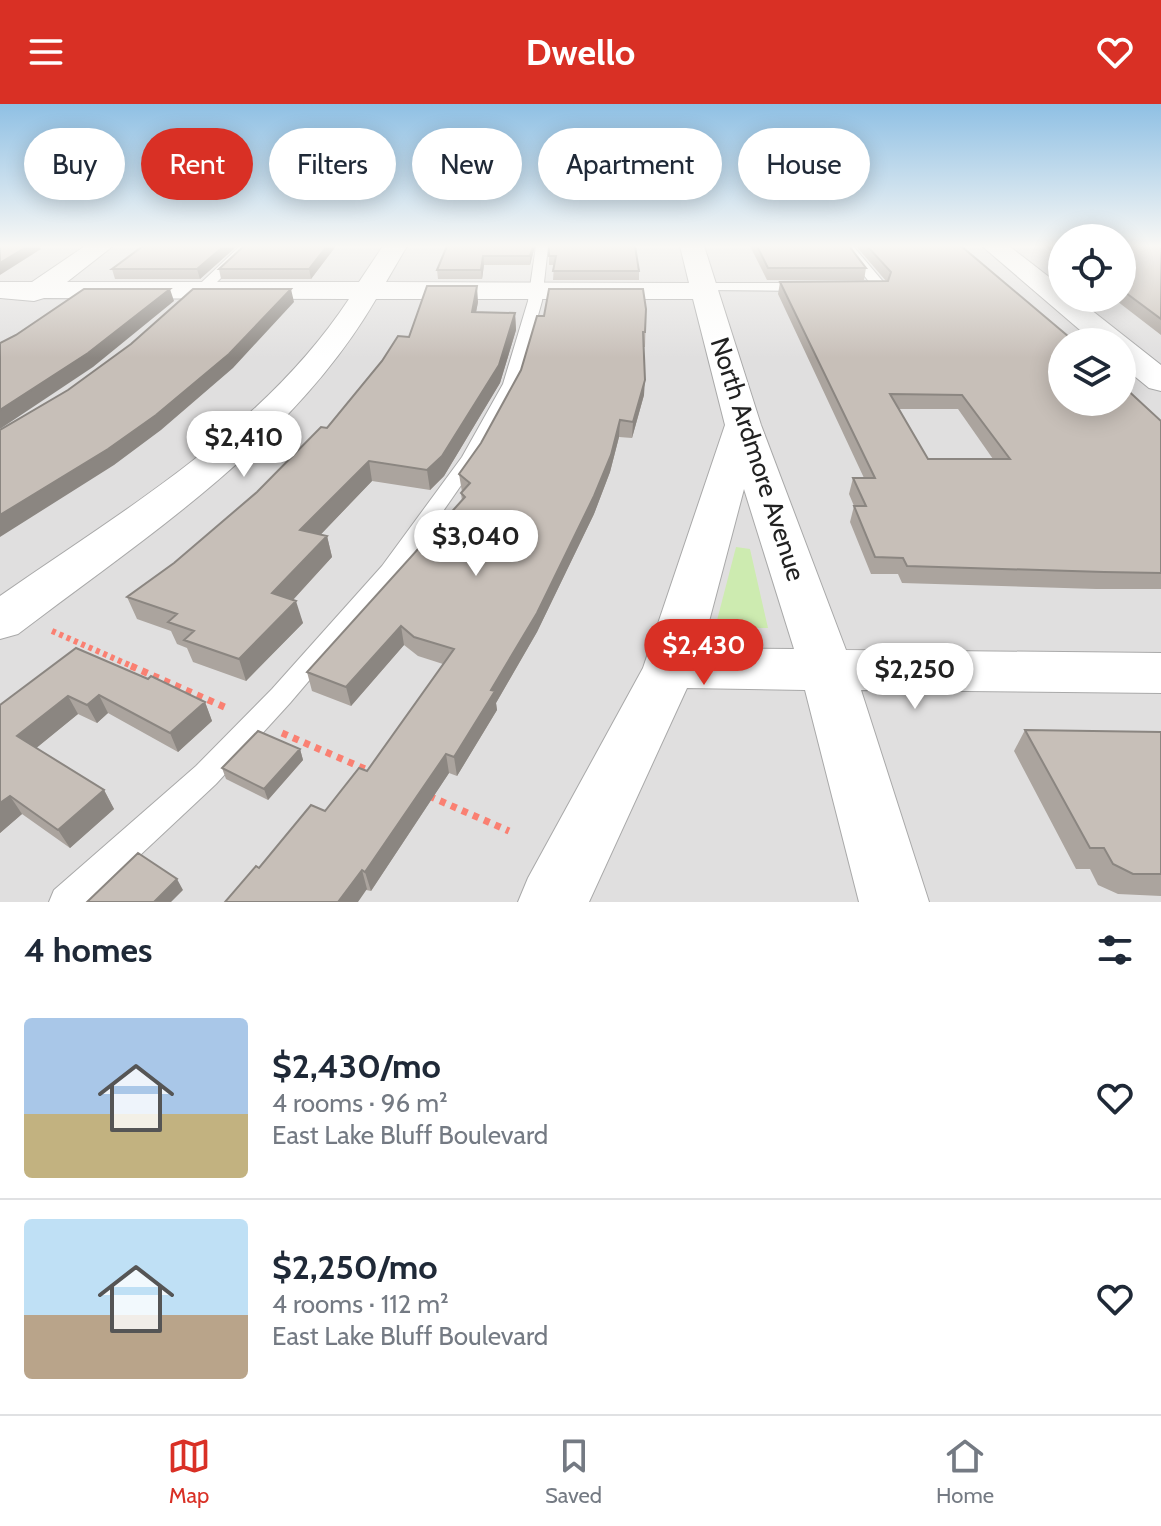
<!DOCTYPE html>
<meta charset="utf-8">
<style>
:root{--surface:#fff;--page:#f2f2f3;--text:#1f2937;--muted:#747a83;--line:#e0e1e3;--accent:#d93025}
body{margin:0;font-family:Cabin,sans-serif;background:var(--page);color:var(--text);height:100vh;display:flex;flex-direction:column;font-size:30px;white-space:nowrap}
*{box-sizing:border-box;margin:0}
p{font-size:26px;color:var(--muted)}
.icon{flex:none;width:44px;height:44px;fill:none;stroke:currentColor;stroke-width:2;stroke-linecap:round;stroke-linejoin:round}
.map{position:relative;height:798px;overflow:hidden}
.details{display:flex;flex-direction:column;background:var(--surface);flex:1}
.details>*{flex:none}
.guide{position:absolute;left:24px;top:24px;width:1114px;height:72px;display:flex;gap:16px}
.buttons{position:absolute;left:1048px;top:120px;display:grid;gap:16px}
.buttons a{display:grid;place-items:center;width:88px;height:88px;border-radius:50%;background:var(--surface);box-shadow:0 4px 20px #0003;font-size:40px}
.price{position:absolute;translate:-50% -68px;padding:0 18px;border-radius:28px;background:#fff;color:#222;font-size:26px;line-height:52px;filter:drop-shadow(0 2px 4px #0008)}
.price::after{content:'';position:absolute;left:50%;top:48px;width:24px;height:18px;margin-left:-12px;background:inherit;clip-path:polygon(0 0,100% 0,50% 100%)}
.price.active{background:var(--accent);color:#fff}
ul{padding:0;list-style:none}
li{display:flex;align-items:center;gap:24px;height:200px;padding:0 24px}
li+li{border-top:2px solid var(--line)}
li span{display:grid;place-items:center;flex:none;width:224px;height:160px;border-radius:8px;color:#555}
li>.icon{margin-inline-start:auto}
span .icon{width:96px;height:96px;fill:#fffc;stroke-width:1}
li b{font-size:34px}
h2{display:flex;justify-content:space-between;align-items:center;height:96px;padding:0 24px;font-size:34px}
.tag{padding:0 28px;border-radius:36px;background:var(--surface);box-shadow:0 4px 20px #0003;font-size:28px;line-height:72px}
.tag.active{background:var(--accent);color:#fff}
header{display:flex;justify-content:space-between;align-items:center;height:104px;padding:0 24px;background:var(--accent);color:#fff;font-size:36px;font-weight:700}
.tab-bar{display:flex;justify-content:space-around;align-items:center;height:112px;border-top:2px solid var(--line);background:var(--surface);font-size:22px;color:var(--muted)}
.tab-bar a{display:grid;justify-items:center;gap:4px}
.tab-bar .active{color:var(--accent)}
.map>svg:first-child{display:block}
.residential{fill:#e0dfdf;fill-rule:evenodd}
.grass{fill:#cdebb0}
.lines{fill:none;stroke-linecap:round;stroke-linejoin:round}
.service-casing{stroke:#a9a9a9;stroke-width:2}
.minor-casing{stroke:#a9a9a9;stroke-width:2}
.path-far1{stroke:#fa8072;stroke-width:6;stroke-dasharray:4 4;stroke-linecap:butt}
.path{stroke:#fa8072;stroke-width:7;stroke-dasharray:6 6;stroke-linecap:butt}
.service{fill:#fff;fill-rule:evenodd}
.minor{fill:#fff;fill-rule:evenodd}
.wall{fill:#aba49e;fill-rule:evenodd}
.shaded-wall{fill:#8b8681}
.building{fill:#c7bfb8;stroke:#8b8681;stroke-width:2;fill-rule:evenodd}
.labels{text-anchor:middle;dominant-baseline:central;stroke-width:6;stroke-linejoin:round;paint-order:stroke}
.street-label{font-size:26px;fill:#222;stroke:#fff}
</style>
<header><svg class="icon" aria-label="menu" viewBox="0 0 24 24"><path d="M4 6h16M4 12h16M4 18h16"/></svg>Dwello<svg class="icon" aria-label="heart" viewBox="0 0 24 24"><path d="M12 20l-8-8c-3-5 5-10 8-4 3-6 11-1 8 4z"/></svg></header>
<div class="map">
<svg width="1161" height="798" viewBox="0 0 1161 798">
<rect width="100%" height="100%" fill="#f2efe9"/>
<path class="residential" d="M 0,142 L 1062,142 L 1062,194 L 1122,194 L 1161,142 L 1161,798 L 0,798 ZM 1062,238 L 1122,238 L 1122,298 L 1062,298 Z"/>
<path class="grass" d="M 736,443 L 750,445 L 768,524 L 715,524 Z"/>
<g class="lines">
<defs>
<path id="service" d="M 240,142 L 253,142 L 195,200 L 185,200 L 185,194 Z
M 536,142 L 548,142 L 542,197 L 519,280 L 480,354 L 398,472 L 290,599 L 216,680 L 90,798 L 49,798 L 54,786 L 196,662 L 272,585 L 382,462 L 462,353 L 503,280 L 528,197 Z
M 841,142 L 853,142 L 885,180 L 885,186 L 856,186 L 856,180 L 870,179 Z
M 704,179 L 805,179 L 811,183 L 805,187 L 699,186 L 699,180 Z"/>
<path id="minor" d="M 85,142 L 113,142 L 67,178 L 359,178 L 383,142 L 407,142 L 386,178 L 689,179 L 680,142 L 704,142 L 761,321 L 846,546 L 1161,549 L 1161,589 L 861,586 L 929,798 L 859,798 L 805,586 L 687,584 L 589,798 L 518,798 L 528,774 L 643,564 L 725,321 L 693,195 L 376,195 C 292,339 148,431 18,530 L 0,535 L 0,492 C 125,405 264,324 349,195 L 44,194 L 34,197 L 0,194 L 0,178 L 32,178 ZM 744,385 L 794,545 L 702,544 Z
M 982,142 L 1009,142 L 1062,183 L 1062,194 L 1076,194 L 1161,261 L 1161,287 L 1149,284 L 1122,262 L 1122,238 L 1094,238 Z"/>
</defs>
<use href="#service" class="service-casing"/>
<use href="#minor" class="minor-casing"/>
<path class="path-far1" d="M 52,527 L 136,564"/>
<path class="path" d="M 131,562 L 229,605
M 282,629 L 372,668
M 429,692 L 509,727"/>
<use href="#service" class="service"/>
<use href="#minor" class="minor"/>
</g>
<path class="wall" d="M 237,142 L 200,175 L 115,175 L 112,165 Z
M 244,142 L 336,142 L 311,175 L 221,175 L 219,165 Z
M 447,142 L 535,142 L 530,161 L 484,161 L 482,175 L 438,175 L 437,166 Z
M 549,142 L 639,167 L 639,176 L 553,176 L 554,161 L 549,161 Z
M 750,142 L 849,142 L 866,164 L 864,176 L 767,176 Z
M 856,142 L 961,142 L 1161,317 L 1161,485 L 1096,485 L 902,479 L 898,470 L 871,470 L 850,418 L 854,402 L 849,390 L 853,374 L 864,374 L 778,190 L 780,178 L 886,177 ZM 899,305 L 958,305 L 993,355 L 928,355 Z
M 1045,142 L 1062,142 L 1062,155 Z
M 1122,142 L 1161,142 L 1161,231 L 1113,194 L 1122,194 Z
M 478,198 L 476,208 L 515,209 L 516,226 L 500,279 L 444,372 L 430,386 L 372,377 L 320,431 L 327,432 L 332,453 L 293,496 L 303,519 L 246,577 L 193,558 L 187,544 L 177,540 L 171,527 L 137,515 L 127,493 L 174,459 L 257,388 L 327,324 L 409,233 Z
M 646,205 L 645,243 L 643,243 L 644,291 L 632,334 L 619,333 L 610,368 L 594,410 L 537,528 L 496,599 L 497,606 L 457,672 L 449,669 L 371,787 L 259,764 L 325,707 L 367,667 L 443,560 L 418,552 L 404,541 L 351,602 L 312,587 L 307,568 L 462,397 L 461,389 L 462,388 L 459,370 L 481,339 L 521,266 L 544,212 Z
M 148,575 L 205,598 L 212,617 L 178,648 L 108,609 L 97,619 L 78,610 L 36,644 L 104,686 L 114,705 L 70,744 L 22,710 L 0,729 L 0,601 Z
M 1025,626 L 1161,628 L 1161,792 L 1118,790 L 1098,781 L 1090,765 L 1076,765 L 1014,647 Z
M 300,645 L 303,656 L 268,696 L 226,675 L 222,664 Z"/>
<path class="shaded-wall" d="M 28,142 L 43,142 L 40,143 L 41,145 L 0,171 L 0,159 Z
M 224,142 L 237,142 L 200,175 L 197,165 Z
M 327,142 L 336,142 L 311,175 L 309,165 Z
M 533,142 L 535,142 L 530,161 L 530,152 Z
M 483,152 L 484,161 L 482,175 L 481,166 Z
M 477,182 L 478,198 L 473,224 L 472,208 Z
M 170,185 L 174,197 L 93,263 L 0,325 L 0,306 Z
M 291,185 L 294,198 L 233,264 L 161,326 L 114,361 L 0,433 L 0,411 Z
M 515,209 L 516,226 L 500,279 L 444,372 L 430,386 L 427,366 Z
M 645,276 L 644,291 L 632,334 L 633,318 Z
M 620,316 L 619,333 L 610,368 L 594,410 L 537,528 L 496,599 L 497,606 L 457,672 L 454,653 L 491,586 Z
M 369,357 L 372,377 L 305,447 L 300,426 Z
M 327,432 L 332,453 L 279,511 L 272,489 Z
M 296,497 L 303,519 L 246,577 L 239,555 Z
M 401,522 L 404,541 L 351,602 L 346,583 Z
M 99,591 L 108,609 L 97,619 L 87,601 Z
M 68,592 L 78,610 L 29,650 L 17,632 Z
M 205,598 L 212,617 L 178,648 L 170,629 Z
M 300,645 L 303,656 L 268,696 L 264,685 Z
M 446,650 L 449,669 L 371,787 L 365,768 Z
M 104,686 L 114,705 L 70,744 L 58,726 Z
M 10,692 L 22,710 L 0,729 L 0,699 Z
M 362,766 L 367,785 L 358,798 L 338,798 Z
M 177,775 L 183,786 L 171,798 L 154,798 Z"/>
<path class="building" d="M 0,142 L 28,142 L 0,159 Z
M 143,142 L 224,142 L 197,165 L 112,165 Z
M 244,142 L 327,142 L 309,165 L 219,165 Z
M 447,142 L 533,142 L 530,152 L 483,152 L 481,166 L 437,166 Z
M 549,142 L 635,142 L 639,167 L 553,167 L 556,152 L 549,152 Z
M 757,142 L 849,142 L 866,164 L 768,164 Z
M 867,142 L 961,142 L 1075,238 L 1062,238 L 1062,298 L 1122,298 L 1122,281 L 1161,317 L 1161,469 L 1104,468 L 907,462 L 903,454 L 875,453 L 854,402 L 866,402 L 853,374 L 875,374 L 780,178 L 888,177 L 891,168 ZM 890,290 L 962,291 L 1010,355 L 928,355 Z
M 1122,142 L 1161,142 L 1161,215 L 1122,186 Z
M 427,182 L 477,182 L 472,208 L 515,209 L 499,261 L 442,352 L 427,366 L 369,357 L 300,426 L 327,432 L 272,489 L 296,497 L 239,555 L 184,536 L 194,527 L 168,518 L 177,510 L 127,493 L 174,459 L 257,388 L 321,323 L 327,324 L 382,257 L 398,232 L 409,233 Z
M 84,185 L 170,185 L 88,249 L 0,306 L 0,239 L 16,231 Z
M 193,185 L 291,185 L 229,250 L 156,311 L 108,345 L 0,411 L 0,326 L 68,286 L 131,240 Z
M 549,185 L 643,185 L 646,205 L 645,228 L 643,228 L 645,276 L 633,318 L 620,316 L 611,351 L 594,392 L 537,509 L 491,586 L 495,587 L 454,653 L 446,650 L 365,768 L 362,766 L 338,798 L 225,798 L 256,762 L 259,764 L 311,701 L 325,707 L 359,664 L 367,667 L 454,545 L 414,533 L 401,522 L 346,583 L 307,568 L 465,393 L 461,389 L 470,379 L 459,370 L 481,339 L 521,266 L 537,212 L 544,212 Z
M 76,544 L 148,575 L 151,572 L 205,598 L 170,629 L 99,591 L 87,601 L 68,592 L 17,632 L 104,686 L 58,726 L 10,692 L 0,699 L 0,601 Z
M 1025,626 L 1161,628 L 1161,770 L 1133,770 L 1113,760 L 1104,744 L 1090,744 Z
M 258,627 L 300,645 L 264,685 L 222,664 Z
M 138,749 L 177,775 L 154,798 L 87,798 Z"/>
<linearGradient id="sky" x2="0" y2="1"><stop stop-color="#8fc0e4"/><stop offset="0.56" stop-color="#f9f8f5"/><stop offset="1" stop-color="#f9f8f5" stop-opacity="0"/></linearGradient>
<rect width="1161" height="254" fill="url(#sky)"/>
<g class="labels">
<g class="street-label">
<text transform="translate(758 355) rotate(72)">North Ardmore Avenue</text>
</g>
</g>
</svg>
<div class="buttons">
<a><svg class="icon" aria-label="locate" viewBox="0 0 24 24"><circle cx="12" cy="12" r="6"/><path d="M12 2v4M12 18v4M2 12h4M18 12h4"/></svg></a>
<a><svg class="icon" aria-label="layers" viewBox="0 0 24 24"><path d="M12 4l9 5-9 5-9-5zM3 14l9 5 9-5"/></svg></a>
</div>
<b class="price" style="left:244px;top:375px">$2,410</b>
<b class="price" style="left:476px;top:474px">$3,040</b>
<b class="price active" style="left:704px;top:583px">$2,430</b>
<b class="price" style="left:915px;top:607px">$2,250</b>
<div class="guide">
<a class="tag">Buy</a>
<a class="tag active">Rent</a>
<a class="tag">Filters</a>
<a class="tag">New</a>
<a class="tag">Apartment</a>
<a class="tag">House</a>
</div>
</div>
<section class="details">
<h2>4 homes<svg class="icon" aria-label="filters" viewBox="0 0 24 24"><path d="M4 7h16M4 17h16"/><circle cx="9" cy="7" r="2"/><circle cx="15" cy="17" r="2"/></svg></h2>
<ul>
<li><span style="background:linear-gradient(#a9c7e8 60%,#c2b280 0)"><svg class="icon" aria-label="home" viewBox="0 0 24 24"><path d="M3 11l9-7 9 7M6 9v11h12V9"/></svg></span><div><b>$2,430/mo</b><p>4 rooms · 96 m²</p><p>East Lake Bluff Boulevard</p></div><svg class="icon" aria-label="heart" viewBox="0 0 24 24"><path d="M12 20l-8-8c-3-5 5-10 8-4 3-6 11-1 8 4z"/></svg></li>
<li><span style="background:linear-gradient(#bfe0f5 60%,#b9a48a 0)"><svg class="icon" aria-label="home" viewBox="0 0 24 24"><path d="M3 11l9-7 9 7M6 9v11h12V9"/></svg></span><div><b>$2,250/mo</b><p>4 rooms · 112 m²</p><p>East Lake Bluff Boulevard</p></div><svg class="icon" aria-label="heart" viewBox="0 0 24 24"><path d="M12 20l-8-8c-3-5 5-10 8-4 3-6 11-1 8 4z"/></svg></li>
</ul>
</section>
<nav class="tab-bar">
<a class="active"><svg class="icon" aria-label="map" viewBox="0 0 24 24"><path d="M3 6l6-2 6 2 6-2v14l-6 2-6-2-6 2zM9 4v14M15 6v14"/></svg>Map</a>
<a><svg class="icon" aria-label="saved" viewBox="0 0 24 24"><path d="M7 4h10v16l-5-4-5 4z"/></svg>Saved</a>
<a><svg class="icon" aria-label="home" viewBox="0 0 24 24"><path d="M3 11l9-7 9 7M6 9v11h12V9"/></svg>Home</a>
</nav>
